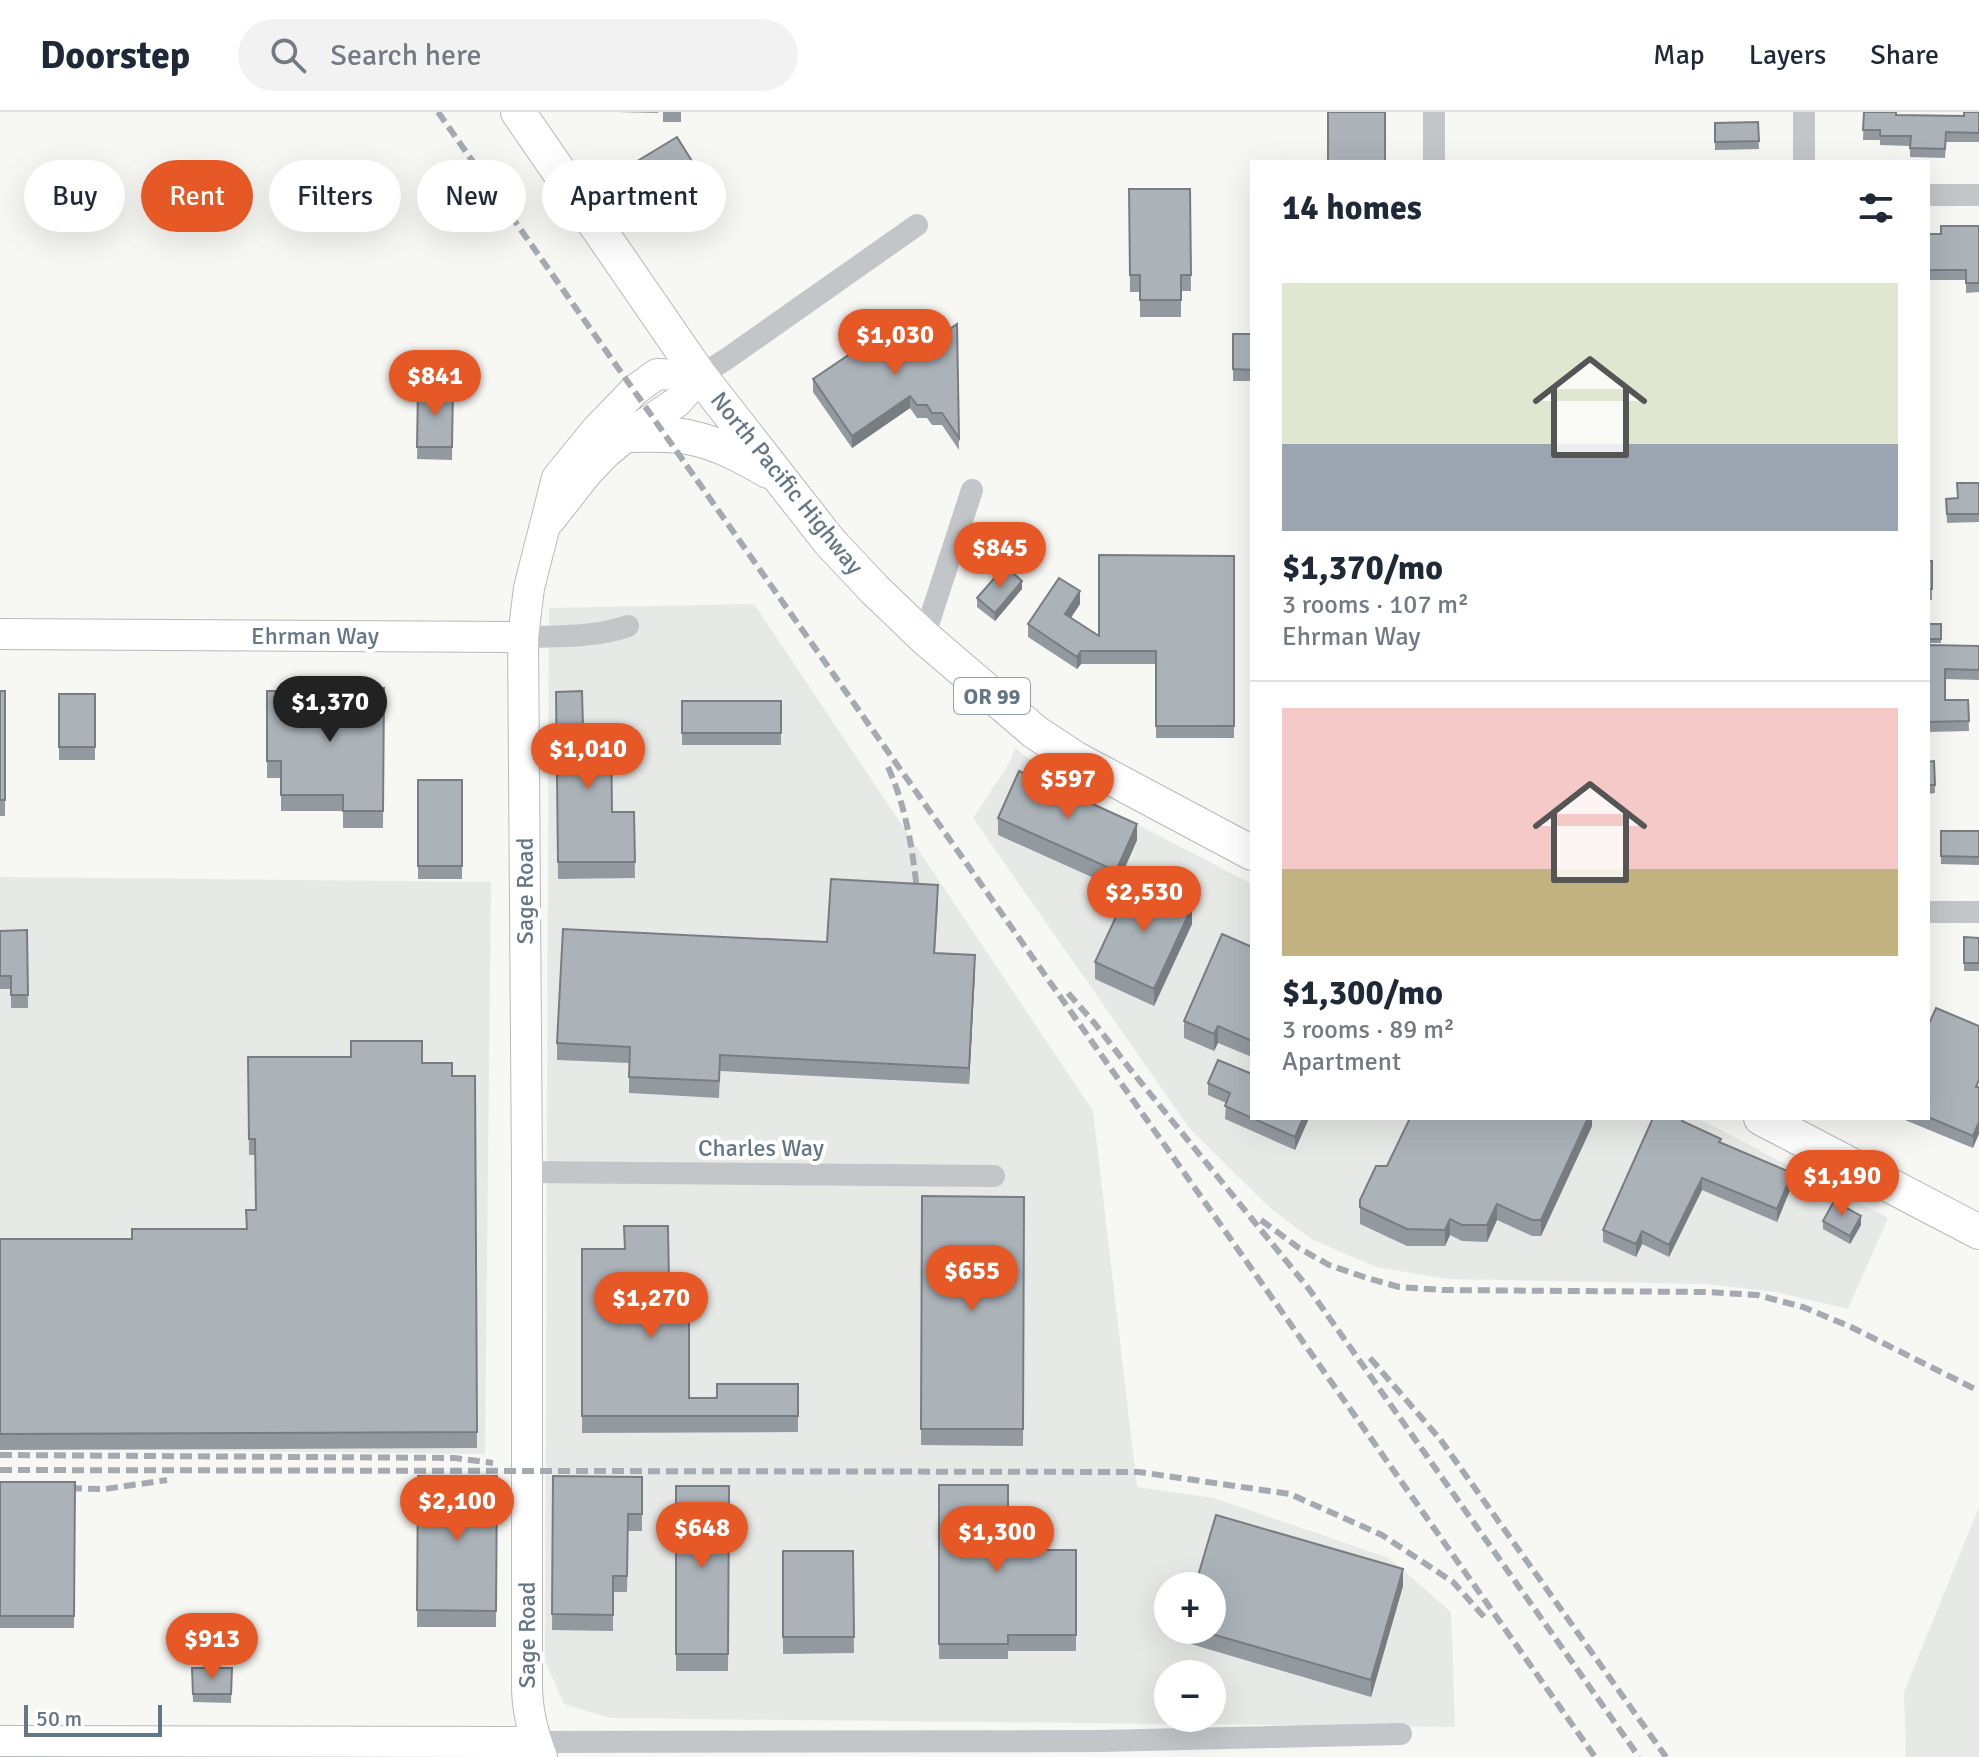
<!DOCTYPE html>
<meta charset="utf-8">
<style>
:root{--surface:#fff;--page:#f2f2f3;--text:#1f2937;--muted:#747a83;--line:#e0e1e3;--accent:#e65825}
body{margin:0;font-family:Signika,sans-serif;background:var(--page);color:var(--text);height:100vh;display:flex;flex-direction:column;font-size:30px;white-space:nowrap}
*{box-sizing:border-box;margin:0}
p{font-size:26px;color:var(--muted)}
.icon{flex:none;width:44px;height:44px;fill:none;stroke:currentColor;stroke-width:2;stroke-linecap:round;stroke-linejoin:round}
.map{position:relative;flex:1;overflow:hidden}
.side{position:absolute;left:1250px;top:48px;width:680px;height:960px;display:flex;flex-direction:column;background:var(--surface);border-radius:0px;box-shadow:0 8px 32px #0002}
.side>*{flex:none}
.top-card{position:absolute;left:24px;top:48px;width:760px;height:72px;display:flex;gap:16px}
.fabs{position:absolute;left:1154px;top:1460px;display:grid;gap:16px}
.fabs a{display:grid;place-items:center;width:72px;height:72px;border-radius:50%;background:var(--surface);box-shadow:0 8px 32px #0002;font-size:40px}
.scale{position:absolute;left:24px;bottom:20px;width:138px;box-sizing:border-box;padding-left:8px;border:4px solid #657685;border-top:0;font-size:22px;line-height:28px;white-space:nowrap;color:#657685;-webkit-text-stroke:6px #fff;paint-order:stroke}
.price{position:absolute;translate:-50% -68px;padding:0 18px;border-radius:28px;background:var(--accent);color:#fff;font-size:26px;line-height:52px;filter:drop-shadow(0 2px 4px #0008)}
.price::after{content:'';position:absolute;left:50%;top:48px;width:24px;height:18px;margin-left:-12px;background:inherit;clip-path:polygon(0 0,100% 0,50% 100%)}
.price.on{background:#222;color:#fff}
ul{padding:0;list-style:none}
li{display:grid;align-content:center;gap:16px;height:424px;padding:0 32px}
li+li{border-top:2px solid var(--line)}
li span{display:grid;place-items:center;height:248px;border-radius:0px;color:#555}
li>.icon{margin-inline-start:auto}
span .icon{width:144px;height:144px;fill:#fffc;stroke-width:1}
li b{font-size:34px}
h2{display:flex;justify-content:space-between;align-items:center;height:96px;padding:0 32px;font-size:34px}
.pill{padding:0 28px;border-radius:36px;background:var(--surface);box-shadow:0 8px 32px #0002;font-size:28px;line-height:72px}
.pill.on{background:var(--accent);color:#fff}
header{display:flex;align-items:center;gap:48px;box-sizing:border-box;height:112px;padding:0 40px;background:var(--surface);border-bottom:2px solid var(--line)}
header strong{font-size:38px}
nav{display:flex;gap:44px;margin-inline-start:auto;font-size:28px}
.search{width:560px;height:72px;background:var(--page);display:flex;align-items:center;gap:20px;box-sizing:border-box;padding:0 28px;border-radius:44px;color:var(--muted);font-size:30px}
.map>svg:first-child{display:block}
.built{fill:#e7e9e7;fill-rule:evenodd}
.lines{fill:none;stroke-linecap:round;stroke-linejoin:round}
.secondary-casing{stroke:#b6bbc0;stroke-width:32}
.primary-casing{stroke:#b5b9bd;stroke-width:36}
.street{stroke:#c2c6c9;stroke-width:22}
.secondary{stroke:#fff;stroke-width:30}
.primary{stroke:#fff;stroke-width:34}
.rail{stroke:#a4aab0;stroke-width:6;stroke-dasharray:12 6;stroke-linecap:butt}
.wall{fill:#939a9f}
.shaded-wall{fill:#787d82}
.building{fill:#abb3b9;stroke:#787d82;stroke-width:2}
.labels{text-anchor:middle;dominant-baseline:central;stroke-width:8;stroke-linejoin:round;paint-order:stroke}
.shield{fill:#fff;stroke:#939faa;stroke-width:2}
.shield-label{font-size:22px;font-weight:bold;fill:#657685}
.street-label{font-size:24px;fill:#657685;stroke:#fff}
</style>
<header>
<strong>Doorstep</strong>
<div class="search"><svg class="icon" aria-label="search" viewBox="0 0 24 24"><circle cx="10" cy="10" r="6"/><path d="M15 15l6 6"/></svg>Search here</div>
<nav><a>Map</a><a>Layers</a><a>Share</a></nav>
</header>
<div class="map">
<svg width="1979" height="1645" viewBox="0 0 1979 1645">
<rect width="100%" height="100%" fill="#f7f7f4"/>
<path class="built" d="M 754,492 L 1093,999 L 1137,1375 L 1214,1386 L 1389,1446 L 1451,1500 L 1455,1615 L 609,1606 L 564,1592 L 545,1549 L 549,496 ZM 1168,1474 L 1212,1474 L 1212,1518 L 1168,1518 ZM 1168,1562 L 1212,1562 L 1212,1606 L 1168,1606 Z
M 1015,636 L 1067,676 L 1252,772 L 1252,1006 L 1698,1006 L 1888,1106 L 1848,1197 L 1776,1180 L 1706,1172 L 1448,1167 L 1376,1155 L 1311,1127 L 1270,1096 L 1190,1017 L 973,706 L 1010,650 Z
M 0,765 L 491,770 L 485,1342 L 0,1336 Z
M 1979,1395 L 1979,1645 L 1906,1645 L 1904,1580 Z"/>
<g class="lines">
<defs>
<path id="secondary" d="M 550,408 L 587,361 L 606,341 L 628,323 L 677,290 L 700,264
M 0,522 L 523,525
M 0,1629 L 536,1630
M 542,1645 C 533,1622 527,1598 527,1573 L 527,1060 L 523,525 L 529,476 L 557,366 L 596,318 L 635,278 L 657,262 L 700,264"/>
<path id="primary" d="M 518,0 L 700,264 L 829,429 L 874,477 L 924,525 L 1035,620 L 1076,647 L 1252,741
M 628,323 C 649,323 672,321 692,326 C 720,332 744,345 768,359
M 1761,1006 L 1979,1120"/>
</defs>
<use href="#secondary" class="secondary-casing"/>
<use href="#primary" class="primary-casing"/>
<path class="street" d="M 1804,0 L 1804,50
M 1434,50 L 1434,0
M 1928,83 L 1979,83
M 700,264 L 728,246 L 917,113
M 523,525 C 559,524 593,526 628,514
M 924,525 L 972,378
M 1928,800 L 1979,800
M 527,1060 L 994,1064
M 536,1630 L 1100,1629 L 1401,1622"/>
<use href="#secondary" class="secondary"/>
<use href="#primary" class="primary"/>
<path class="rail" d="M 438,0 L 1595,1645
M 888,655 C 907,697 913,741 918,787
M 1068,881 L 1096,913 L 1130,957 L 1309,1177 L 1639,1645
M 1261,1108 L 1299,1136 L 1329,1153 L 1367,1166 L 1399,1175 L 1442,1178 L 1706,1180 L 1757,1183 L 1803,1195 L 1851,1215 L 1979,1279
M 1370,1246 L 1440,1327 L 1666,1645
M 0,1343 L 455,1346 L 493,1351
M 0,1358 L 1139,1360 L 1290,1382 L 1382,1423 L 1453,1470 L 1486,1507
M 52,1376 L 105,1377 L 167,1368"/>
</g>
<path class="wall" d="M 616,0 L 658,0 L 658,1 Z
M 663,0 L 681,0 L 681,10 L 663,10 Z
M 1864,0 L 1896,3 L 1964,4 L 1979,0 L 1979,30 L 1946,30 L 1945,46 L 1910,45 L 1910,34 L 1880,33 L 1880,28 L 1863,28 Z
M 1758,10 L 1759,37 L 1715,38 L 1715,11 Z
M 629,54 L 703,80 L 655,109 L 629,67 Z
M 1129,77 L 1190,77 L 1191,179 L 1181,179 L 1181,205 L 1140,205 L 1140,180 L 1130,180 Z
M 1979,114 L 1979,180 L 1966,181 L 1966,168 L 1928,168 L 1928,122 L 1941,122 Z
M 957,212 L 959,338 L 942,313 L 932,313 L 927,306 L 917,306 L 910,296 L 852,336 L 813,280 L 813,267 L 888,221 L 910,213 L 932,230 Z
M 1233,222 L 1252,222 L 1252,269 L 1233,269 Z
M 418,277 L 453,277 L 452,348 L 417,347 Z
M 1979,371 L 1979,410 L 1947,411 L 1946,387 L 1957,386 Z
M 1234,444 L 1234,626 L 1156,626 L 1156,552 L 1081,552 L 1077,557 L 1028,525 L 1028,512 L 1080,492 L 1071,506 L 1099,524 Z
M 1928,449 L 1932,449 L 1932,488 L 1928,488 Z
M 1022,477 L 995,509 L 977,495 L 977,486 Z
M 1928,512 L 1941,512 L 1941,531 L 1928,531 Z
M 1928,533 L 1979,534 L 1979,568 L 1945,567 L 1945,588 L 1968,588 L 1969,619 L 1928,620 Z
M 384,576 L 383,716 L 343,716 L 343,699 L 281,699 L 281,666 L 267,666 L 267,579 L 343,579 Z
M 0,579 L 5,579 L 5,704 L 0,704 Z
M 556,580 L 583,615 L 612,700 L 634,700 L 635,766 L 558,767 Z
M 59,582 L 95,582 L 95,648 L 59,648 Z
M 682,589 L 781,589 L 781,633 L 682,633 Z
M 1934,649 L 1935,681 L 1928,682 L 1928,650 Z
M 418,668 L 462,668 L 462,767 L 418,767 Z
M 998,706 L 1137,728 L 1116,776 L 998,723 Z
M 1941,719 L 1979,719 L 1979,753 L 1941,752 Z
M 938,789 L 935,842 L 975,860 L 969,972 L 720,959 L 719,986 L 629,981 L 629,951 L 557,948 L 557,931 Z
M 1192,812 L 1154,894 L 1095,867 L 1095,850 Z
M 27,818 L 28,896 L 11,896 L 11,877 L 0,877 L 0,819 Z
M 1964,825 L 1979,826 L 1979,859 L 1964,859 Z
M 1252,835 L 1252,945 L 1218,931 L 1214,939 L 1184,926 L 1184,909 Z
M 1928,914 L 1979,914 L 1973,1036 L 1900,1006 L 1928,1006 Z
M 248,945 L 422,951 L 452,964 L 475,964 L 477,1336 L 0,1338 L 0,1127 L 132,1127 L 247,1117 L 256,1098 L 255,1043 L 249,1043 Z
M 1208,971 L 1309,1006 L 1295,1038 L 1225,1007 L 1226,991 L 1208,983 Z
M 1592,1006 L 1592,1014 L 1541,1124 L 1532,1124 L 1497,1108 L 1487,1130 L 1462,1129 L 1450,1123 L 1445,1134 L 1407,1134 L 1360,1112 L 1360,1095 L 1387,1054 Z
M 1683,1009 L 1792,1073 L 1777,1110 L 1702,1078 L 1669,1145 L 1642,1132 L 1636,1145 L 1603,1130 L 1603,1118 Z
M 922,1084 L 1024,1085 L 1023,1334 L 921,1333 Z
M 1823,1109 L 1861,1113 L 1850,1132 L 1823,1117 Z
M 582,1137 L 669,1170 L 689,1286 L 717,1286 L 798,1272 L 798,1320 L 582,1321 Z
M 418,1364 L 497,1364 L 496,1515 L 417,1515 Z
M 553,1364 L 642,1365 L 642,1419 L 628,1419 L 627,1480 L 613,1480 L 613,1519 L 552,1518 Z
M 0,1370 L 75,1370 L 74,1516 L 0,1516 Z
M 939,1373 L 1008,1438 L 1076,1438 L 1076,1539 L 1008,1539 L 1008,1547 L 939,1547 Z
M 676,1374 L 729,1374 L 728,1559 L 676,1559 Z
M 783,1439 L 853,1439 L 854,1541 L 783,1542 Z
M 1403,1474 L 1371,1585 L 1184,1530 L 1184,1518 L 1212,1518 Z
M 192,1556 L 232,1556 L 231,1591 L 193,1590 Z"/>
<path class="shaded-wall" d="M 703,67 L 703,80 L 655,109 L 655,97 Z
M 910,284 L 910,296 L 852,336 L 852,324 Z
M 1022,469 L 1022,477 L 995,509 L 995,501 Z
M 1080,479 L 1080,492 L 1065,514 L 1065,502 Z
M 1081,539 L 1081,552 L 1077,557 L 1077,545 Z
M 1137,712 L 1137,728 L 1116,776 L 1116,759 Z
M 1192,795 L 1192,812 L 1154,894 L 1154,877 Z
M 975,843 L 975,860 L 969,972 L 969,956 Z
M 1218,914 L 1218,931 L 1214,939 L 1214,922 Z
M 1303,1006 L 1309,1006 L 1295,1038 L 1295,1025 Z
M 1588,1006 L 1592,1006 L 1592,1014 L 1541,1124 L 1541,1108 Z
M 1979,1010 L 1979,1022 L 1973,1036 L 1973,1024 Z
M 1792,1061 L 1792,1073 L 1777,1110 L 1777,1097 Z
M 1702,1066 L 1702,1078 L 1669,1145 L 1669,1133 Z
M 1497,1092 L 1497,1108 L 1487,1130 L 1487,1113 Z
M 1861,1104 L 1861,1113 L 1850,1132 L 1850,1124 Z
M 1450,1107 L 1450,1123 L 1445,1134 L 1445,1118 Z
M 1642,1119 L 1642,1132 L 1636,1145 L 1636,1132 Z
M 1403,1457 L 1403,1474 L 1371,1585 L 1371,1568 Z"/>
<path class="building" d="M 1328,0 L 1385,0 L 1385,50 L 1328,50 Z
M 1864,0 L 1896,0 L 1896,3 L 1964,4 L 1964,0 L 1979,0 L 1979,21 L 1946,20 L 1945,37 L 1910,36 L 1911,24 L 1880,24 L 1880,18 L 1863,18 Z
M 1758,10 L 1759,29 L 1715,30 L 1715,11 Z
M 677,25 L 703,67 L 655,97 L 629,54 Z
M 1129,77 L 1190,77 L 1191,163 L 1181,163 L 1181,188 L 1140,188 L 1140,163 L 1130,163 Z
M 1941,114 L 1979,114 L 1979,171 L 1966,171 L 1966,158 L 1928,158 L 1928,122 L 1941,122 Z
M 906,208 L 910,213 L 920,213 L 932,230 L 957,212 L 959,326 L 942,301 L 932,301 L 927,293 L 917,293 L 910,284 L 852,324 L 813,267 L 881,221 L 888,221 Z
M 1233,222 L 1252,222 L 1252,258 L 1233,257 Z
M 418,277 L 453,277 L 452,335 L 417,335 Z
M 1957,371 L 1979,371 L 1979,402 L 1947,402 L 1946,387 L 1958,386 Z
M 1099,443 L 1234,444 L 1234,614 L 1156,614 L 1156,539 L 1081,539 L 1077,545 L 1028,512 L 1059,466 L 1080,479 L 1065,502 L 1099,524 Z
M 1928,449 L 1932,449 L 1932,477 L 1928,477 Z
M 1005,454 L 1022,469 L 995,501 L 977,486 Z
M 1928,512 L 1941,512 L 1941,527 L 1928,527 Z
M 1928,533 L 1979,534 L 1979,558 L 1945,557 L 1945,588 L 1968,588 L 1969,609 L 1928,610 Z
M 344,576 L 384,576 L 383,699 L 343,699 L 343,683 L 281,683 L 281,649 L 267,649 L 267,579 L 343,579 Z
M 0,579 L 5,579 L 5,688 L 0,688 Z
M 582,579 L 583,615 L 611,615 L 612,700 L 634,700 L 635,750 L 558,750 L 556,580 Z
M 59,582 L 95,582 L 95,635 L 59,635 Z
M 682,589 L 781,589 L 781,621 L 682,621 Z
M 1934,649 L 1935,673 L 1928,673 L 1928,650 Z
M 1019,659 L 1137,712 L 1116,759 L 998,706 Z
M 418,668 L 462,668 L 462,754 L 418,754 Z
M 1941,719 L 1979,719 L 1979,745 L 1941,744 Z
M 831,767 L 938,773 L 934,841 L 975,843 L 969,956 L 720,943 L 719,969 L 629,965 L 630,935 L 557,931 L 563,817 L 827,830 Z
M 1133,768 L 1192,795 L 1154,877 L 1095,850 Z
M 27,818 L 28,883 L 11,883 L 11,864 L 0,864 L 0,819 Z
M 1222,822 L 1252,835 L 1252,929 L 1218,914 L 1214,922 L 1184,909 Z
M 1964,825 L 1979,826 L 1979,851 L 1964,851 Z
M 1936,896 L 1979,914 L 1979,968 L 1976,975 L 1979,975 L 1979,1010 L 1973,1024 L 1928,1005 L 1928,914 Z
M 351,929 L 422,929 L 422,951 L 452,951 L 452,964 L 475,964 L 477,1320 L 0,1322 L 0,1127 L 132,1127 L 132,1117 L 247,1117 L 246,1098 L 256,1098 L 255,1027 L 249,1027 L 248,945 L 351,945 Z
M 1218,948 L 1252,962 L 1252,1006 L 1303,1006 L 1295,1025 L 1225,994 L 1230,981 L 1208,971 Z
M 1410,1006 L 1588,1006 L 1541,1108 L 1532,1108 L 1497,1092 L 1487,1113 L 1462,1113 L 1450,1107 L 1445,1118 L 1407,1117 L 1360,1095 L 1360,1088 L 1376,1054 L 1387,1054 Z
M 1653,1006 L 1683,1006 L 1682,1009 L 1721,1027 L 1719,1030 L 1792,1061 L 1777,1097 L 1702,1066 L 1669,1133 L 1642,1119 L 1636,1132 L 1603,1118 Z
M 922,1084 L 1024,1085 L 1023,1317 L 921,1317 Z
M 1834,1089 L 1861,1104 L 1850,1124 L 1823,1109 Z
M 624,1114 L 668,1114 L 669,1170 L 689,1170 L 689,1286 L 717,1286 L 717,1272 L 798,1272 L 798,1304 L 582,1304 L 582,1137 L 625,1137 Z
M 418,1364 L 497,1364 L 496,1499 L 417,1498 Z
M 553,1364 L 642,1365 L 642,1402 L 628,1402 L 627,1464 L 613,1464 L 613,1503 L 552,1502 Z
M 0,1370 L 75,1370 L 74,1504 L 0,1504 Z
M 939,1373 L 1008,1373 L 1008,1438 L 1076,1438 L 1076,1523 L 1008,1523 L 1008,1532 L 939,1532 Z
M 676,1374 L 729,1374 L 728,1542 L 676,1542 Z
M 1216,1403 L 1403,1457 L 1371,1568 L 1198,1518 L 1212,1518 L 1212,1474 L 1195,1474 Z
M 783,1439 L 853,1439 L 854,1525 L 783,1525 Z
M 192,1556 L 232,1556 L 231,1582 L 193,1582 Z"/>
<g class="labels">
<rect class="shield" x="954" y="566" width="76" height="36" rx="6"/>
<g class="shield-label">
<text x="992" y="584">OR 99</text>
</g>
<g class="street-label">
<text transform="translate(787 371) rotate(51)">North Pacific Highway</text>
<text x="315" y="524">Ehrman Way</text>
<text transform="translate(525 779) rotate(-90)">Sage Road</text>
<text x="761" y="1036">Charles Way</text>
<text transform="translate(527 1523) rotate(-90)">Sage Road</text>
</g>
</g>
</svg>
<div class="fabs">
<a>+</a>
<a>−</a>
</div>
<div class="scale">50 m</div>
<b class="price" style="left:895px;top:265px">$1,030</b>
<b class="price" style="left:435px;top:306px">$841</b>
<b class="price" style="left:1000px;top:478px">$845</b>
<b class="price on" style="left:330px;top:632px">$1,370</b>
<b class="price" style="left:588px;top:679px">$1,010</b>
<b class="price" style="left:1068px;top:709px">$597</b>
<b class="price" style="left:1144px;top:822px">$2,530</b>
<b class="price" style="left:1842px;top:1106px">$1,190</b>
<b class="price" style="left:972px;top:1201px">$655</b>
<b class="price" style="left:651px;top:1228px">$1,270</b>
<b class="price" style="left:457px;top:1431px">$2,100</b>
<b class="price" style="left:702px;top:1458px">$648</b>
<b class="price" style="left:997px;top:1462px">$1,300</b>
<b class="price" style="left:212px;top:1569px">$913</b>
<div class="top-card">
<a class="pill">Buy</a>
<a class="pill on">Rent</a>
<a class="pill">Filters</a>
<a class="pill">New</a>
<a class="pill">Apartment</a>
</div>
<section class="side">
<h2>14 homes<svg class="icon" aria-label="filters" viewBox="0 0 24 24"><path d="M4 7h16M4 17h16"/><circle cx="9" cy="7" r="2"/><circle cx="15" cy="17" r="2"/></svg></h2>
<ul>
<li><span style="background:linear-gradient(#dfe7d0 65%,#9aa5b1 0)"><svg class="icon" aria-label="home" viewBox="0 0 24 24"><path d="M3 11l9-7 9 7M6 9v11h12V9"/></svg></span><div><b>$1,370/mo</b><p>3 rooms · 107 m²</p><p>Ehrman Way</p></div></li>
<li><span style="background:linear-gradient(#f6c9c9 65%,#c2b280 0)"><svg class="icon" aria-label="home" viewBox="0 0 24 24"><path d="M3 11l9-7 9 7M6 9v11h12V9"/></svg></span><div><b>$1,300/mo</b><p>3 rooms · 89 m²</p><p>Apartment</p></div></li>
</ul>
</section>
</div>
